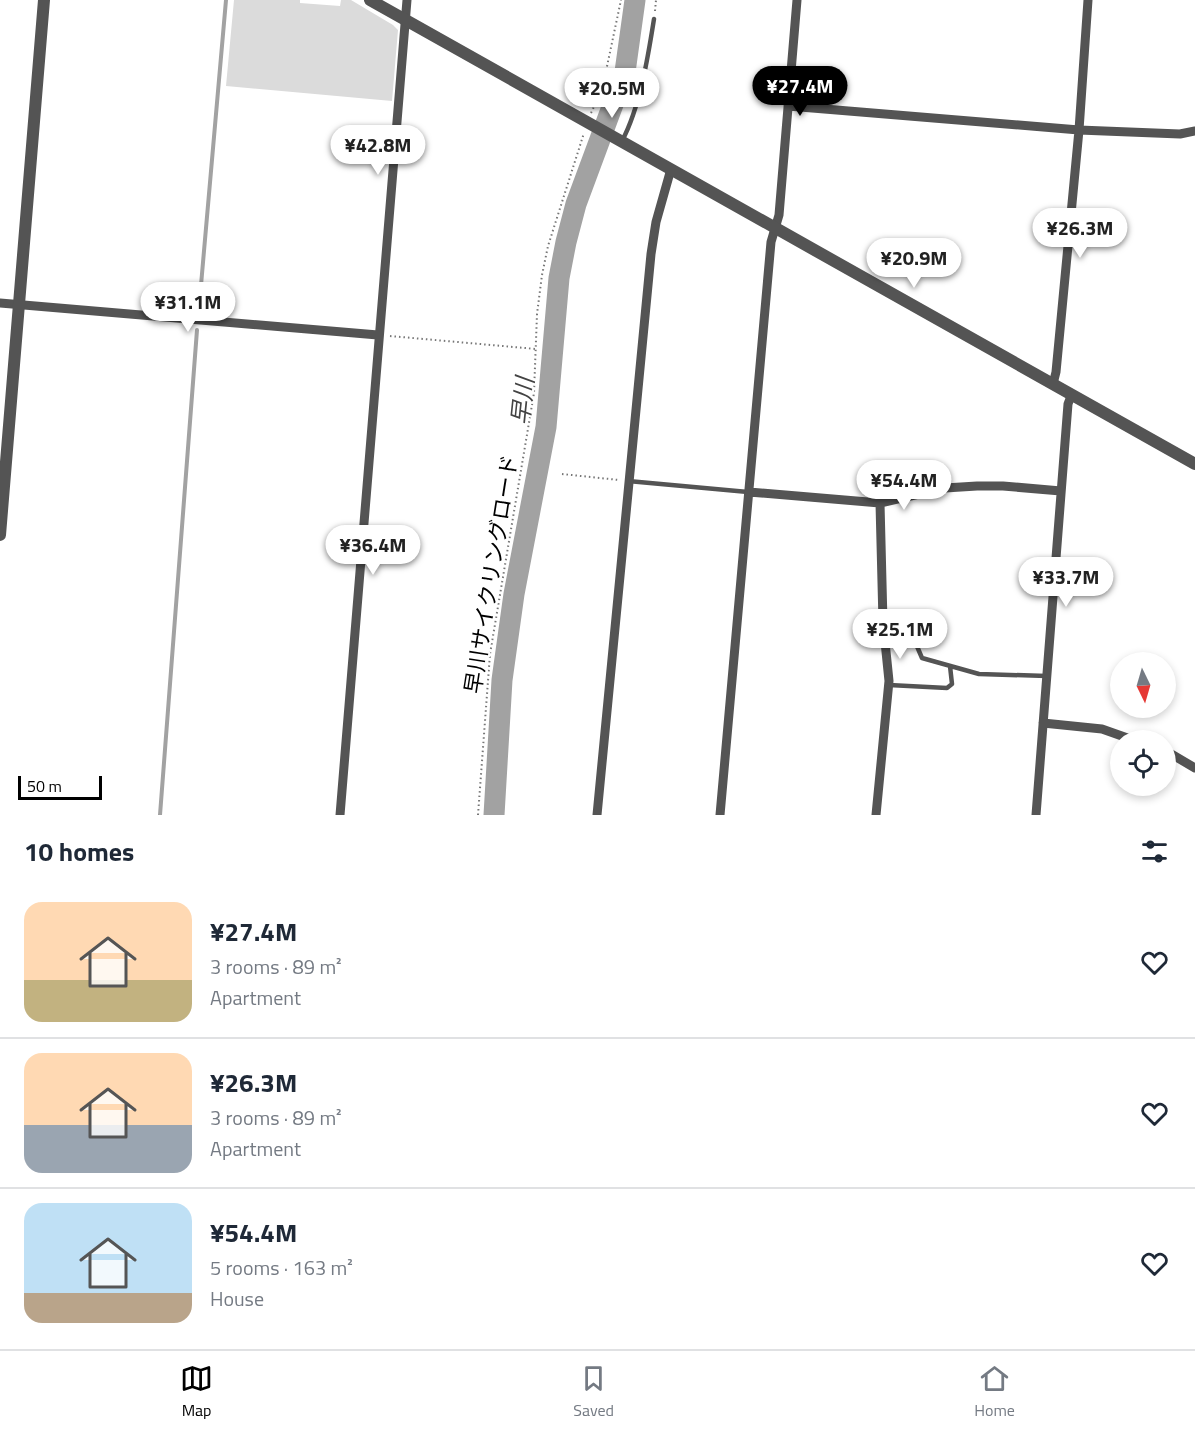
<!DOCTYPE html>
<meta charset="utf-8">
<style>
:root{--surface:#fff;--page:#f2f2f3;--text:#1f2937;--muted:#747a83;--line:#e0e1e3;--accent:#000}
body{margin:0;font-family:"Titillium Web","Noto Sans JP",sans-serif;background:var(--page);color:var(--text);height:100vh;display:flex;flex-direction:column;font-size:22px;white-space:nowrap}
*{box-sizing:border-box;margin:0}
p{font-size:20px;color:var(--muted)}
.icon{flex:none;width:33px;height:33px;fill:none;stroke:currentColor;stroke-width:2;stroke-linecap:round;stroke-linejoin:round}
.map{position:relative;height:815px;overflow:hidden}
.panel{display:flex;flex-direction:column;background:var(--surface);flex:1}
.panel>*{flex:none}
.needle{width:39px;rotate:175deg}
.buttons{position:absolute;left:1110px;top:652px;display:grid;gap:12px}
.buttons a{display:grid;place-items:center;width:66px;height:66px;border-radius:50%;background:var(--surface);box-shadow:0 3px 9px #0003;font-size:30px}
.scale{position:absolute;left:18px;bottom:15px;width:84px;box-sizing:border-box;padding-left:6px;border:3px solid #000;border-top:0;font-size:16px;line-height:21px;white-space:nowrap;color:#000;-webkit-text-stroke:4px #fff;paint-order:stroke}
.price{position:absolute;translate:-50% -51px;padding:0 14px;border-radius:21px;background:#fff;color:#222;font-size:20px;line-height:39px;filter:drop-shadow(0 2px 3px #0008)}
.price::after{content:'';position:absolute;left:50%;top:36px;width:18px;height:14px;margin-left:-9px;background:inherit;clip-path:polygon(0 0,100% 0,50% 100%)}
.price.selected{background:var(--accent);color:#fff}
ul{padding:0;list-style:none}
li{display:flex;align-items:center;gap:18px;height:150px;padding:0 24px}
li+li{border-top:2px solid var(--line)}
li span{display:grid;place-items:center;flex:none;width:168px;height:120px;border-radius:18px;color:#555}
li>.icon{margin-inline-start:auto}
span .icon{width:72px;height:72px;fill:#fffc;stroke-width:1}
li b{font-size:26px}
h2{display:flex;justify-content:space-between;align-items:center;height:72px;padding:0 24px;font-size:26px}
.menu{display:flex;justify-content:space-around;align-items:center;height:84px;border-top:2px solid var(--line);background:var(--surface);font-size:16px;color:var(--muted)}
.menu a{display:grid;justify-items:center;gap:3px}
.menu .selected{color:var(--accent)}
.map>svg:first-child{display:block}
.green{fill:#dbdbdb}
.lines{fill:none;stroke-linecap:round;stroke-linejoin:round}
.stream{stroke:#a2a2a2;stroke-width:4}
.river{stroke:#a2a2a2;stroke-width:21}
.path{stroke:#767676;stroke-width:2;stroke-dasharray:1.5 3;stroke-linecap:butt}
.service{stroke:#545454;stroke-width:4.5}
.minor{stroke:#545454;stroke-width:9}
.tertiary{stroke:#545454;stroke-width:12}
.labels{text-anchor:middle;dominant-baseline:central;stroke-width:4.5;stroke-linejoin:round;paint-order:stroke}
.street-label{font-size:22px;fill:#000;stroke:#fff}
.water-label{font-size:24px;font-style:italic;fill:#434343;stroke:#fff}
</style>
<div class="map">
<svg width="1195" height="815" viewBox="0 0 1195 815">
<rect width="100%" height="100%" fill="#fff"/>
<path class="green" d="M 234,0 L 300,0 L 300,3 L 340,6 L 341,0 L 351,0 L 393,25 L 398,30 L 392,101 L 226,86 Z"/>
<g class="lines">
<path class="stream" d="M 199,308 L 226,0
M 160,815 L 197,330"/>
<path class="river" d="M 494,815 L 502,680 L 514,594 L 546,427 L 559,278 L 566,242 L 576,204 L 625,72 L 635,0"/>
<path class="path" d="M 655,11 L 656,0
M 591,113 L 602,90 L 621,0
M 390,336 L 536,349
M 562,474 L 619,480
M 478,815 L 490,654 L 534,393 L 537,314 L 542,275 L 548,246 L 584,133"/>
<path class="service" d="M 622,141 C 640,107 648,57 654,19
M 628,481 L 748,492
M 883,622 L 907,623 L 922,658 L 979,674 L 1047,676
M 889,685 L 947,688 L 952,684 L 950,666"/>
<path class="minor" d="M 788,106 L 1079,130 L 1180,134 L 1195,131
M 0,303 L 378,335
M 1053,384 L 1056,372 L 1079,130 L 1088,0
M 749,492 L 880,503 L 945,488 L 977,486 L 1003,486 L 1061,491
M 1043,723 L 1102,729 L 1136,741
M 1166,751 L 1195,768
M 340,815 L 407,0
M 597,815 L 651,254 L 656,222 L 671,169
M 720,815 L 771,242 L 779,215 L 797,0
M 876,815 L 889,681 L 883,622 L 880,503
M 1036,815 L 1068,404 L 1071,396"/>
<path class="tertiary" d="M 370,0 L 1195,464
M 0,535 L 44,0"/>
</g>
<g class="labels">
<g class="street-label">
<text transform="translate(491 574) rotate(-81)">早川サイクリングロード</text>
</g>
<g class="water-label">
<text transform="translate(522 401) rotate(-84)">早川</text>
</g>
</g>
</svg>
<div class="buttons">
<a><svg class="needle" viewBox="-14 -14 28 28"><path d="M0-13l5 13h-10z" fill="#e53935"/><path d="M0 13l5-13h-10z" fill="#747a83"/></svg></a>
<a><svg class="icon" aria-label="locate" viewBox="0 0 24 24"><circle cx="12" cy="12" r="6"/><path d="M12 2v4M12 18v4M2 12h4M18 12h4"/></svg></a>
</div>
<div class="scale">50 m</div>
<b class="price selected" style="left:800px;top:117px">¥27.4M</b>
<b class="price" style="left:612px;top:119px">¥20.5M</b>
<b class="price" style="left:378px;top:176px">¥42.8M</b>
<b class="price" style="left:1080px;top:259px">¥26.3M</b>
<b class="price" style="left:914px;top:289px">¥20.9M</b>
<b class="price" style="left:188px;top:333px">¥31.1M</b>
<b class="price" style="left:904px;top:511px">¥54.4M</b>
<b class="price" style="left:373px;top:576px">¥36.4M</b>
<b class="price" style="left:1066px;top:608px">¥33.7M</b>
<b class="price" style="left:900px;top:660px">¥25.1M</b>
</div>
<section class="panel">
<h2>10 homes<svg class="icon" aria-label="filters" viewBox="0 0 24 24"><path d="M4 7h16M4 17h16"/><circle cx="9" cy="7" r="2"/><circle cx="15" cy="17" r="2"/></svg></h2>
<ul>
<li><span style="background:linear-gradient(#ffd9b3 65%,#c2b280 0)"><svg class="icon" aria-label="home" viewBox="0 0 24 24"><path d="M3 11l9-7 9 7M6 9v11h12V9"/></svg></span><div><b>¥27.4M</b><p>3 rooms · 89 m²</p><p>Apartment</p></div><svg class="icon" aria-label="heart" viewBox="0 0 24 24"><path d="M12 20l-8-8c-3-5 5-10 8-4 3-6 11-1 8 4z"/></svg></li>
<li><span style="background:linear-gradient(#ffd9b3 60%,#9aa5b1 0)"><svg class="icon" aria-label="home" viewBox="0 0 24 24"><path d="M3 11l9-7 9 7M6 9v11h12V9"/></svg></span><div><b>¥26.3M</b><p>3 rooms · 89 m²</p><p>Apartment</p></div><svg class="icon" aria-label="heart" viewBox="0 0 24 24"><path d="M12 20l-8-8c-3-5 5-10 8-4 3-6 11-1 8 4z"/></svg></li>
<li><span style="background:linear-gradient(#bfe0f5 75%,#b9a48a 0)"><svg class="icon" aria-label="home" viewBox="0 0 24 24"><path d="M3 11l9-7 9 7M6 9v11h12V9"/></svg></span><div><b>¥54.4M</b><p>5 rooms · 163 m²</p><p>House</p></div><svg class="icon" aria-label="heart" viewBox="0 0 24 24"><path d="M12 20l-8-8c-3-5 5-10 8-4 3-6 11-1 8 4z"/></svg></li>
</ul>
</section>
<nav class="menu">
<a class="selected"><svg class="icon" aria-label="map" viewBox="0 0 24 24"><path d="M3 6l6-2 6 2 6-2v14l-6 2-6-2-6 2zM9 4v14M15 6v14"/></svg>Map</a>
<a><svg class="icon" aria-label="saved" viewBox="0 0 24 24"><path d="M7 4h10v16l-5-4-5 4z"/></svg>Saved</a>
<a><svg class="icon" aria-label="home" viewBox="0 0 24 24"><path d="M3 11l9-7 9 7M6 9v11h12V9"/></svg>Home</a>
</nav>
